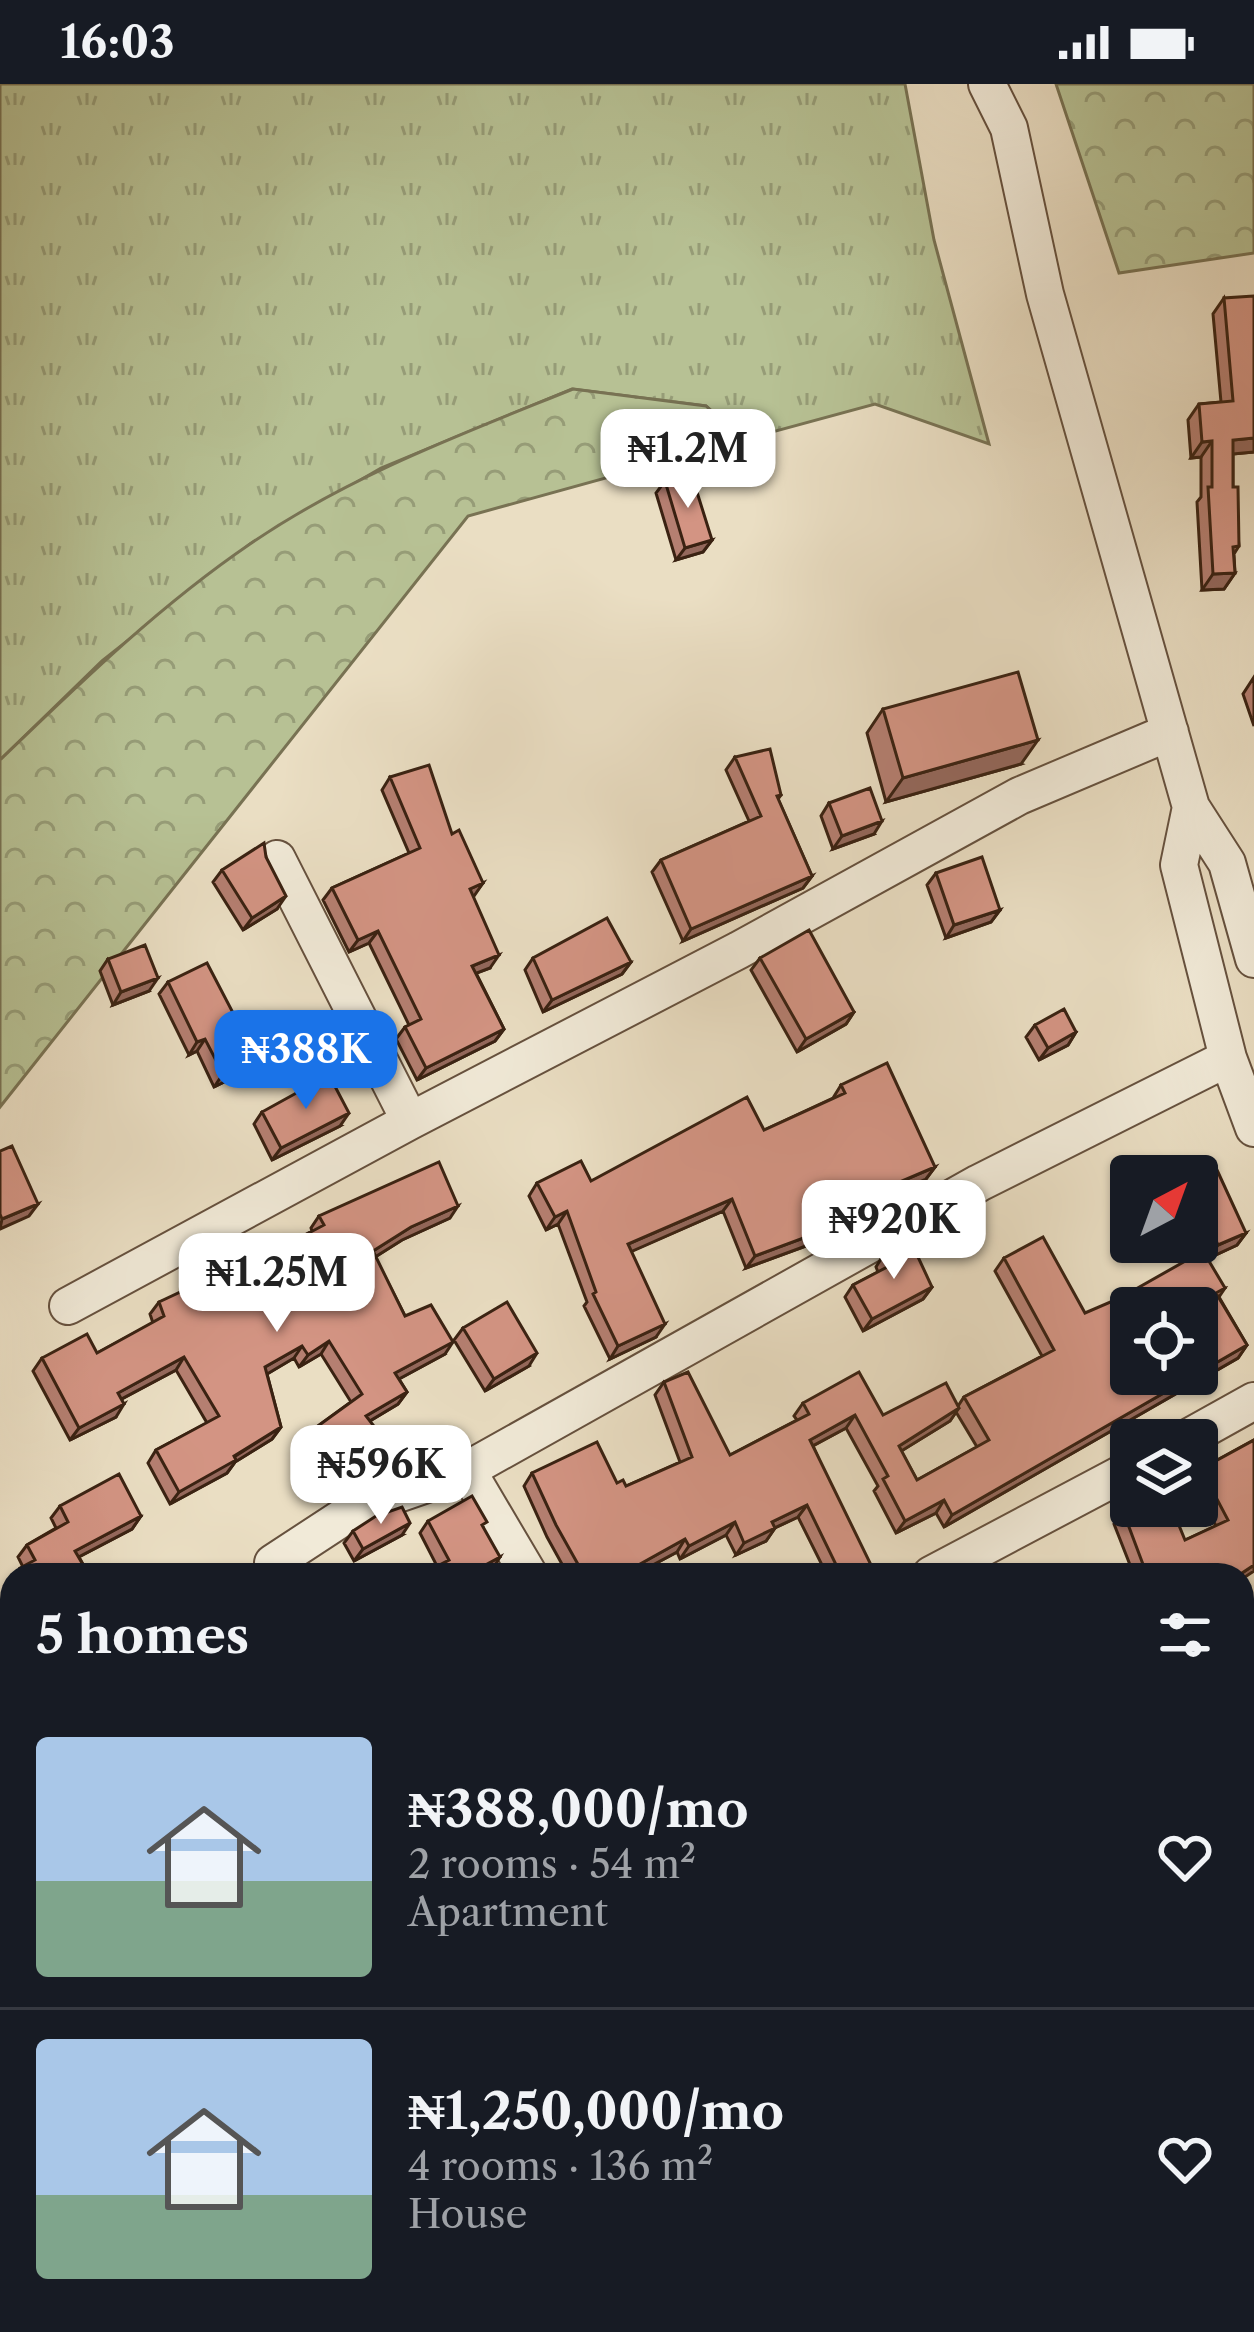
<!DOCTYPE html>
<meta charset="utf-8">
<style>
:root{--surface:#171b24;--page:#20242c;--text:#f1f3f6;--muted:#9ea1a6;--line:#363941;--accent:#1a73e8}
body{margin:0;font-family:"Libre Caslon Text",serif;background:var(--page);color:var(--text);height:100vh;display:flex;flex-direction:column;font-size:45px;white-space:nowrap}
*{box-sizing:border-box;margin:0}
p{font-size:39px;color:var(--muted)}
.icon{flex:none;width:66px;height:66px;fill:none;stroke:currentColor;stroke-width:2;stroke-linecap:round;stroke-linejoin:round}
.map{position:relative;flex:1;overflow:hidden}
.side{position:absolute;left:0px;top:1479px;width:1254px;height:771px;display:flex;flex-direction:column;background:var(--surface);border-radius:36px 36px 0 0;box-shadow:0 3px 9px #0004}
.side>*{flex:none}
.needle{width:78px;rotate:41deg}
.controls{position:absolute;left:1110px;top:1071px;display:grid;gap:24px}
.controls a{display:grid;place-items:center;width:108px;height:108px;border-radius:12px;background:var(--surface);box-shadow:0 3px 9px #0004;font-size:60px}
.price{position:absolute;translate:-50% -102px;padding:0 27px;border-radius:24px;background:#fff;color:#222;font-size:39px;line-height:78px;filter:drop-shadow(0 3px 6px #0008)}
.price::after{content:'';position:absolute;left:50%;top:72px;width:36px;height:27px;margin-left:-18px;background:inherit;clip-path:polygon(0 0,100% 0,50% 100%)}
.price.current{background:var(--accent);color:#fff}
ul{padding:0;list-style:none}
li{display:flex;align-items:center;gap:36px;height:300px;padding:0 36px}
li+li{border-top:3px solid var(--line)}
li span{display:grid;place-items:center;flex:none;width:336px;height:240px;border-radius:12px;color:#555}
li>.icon{margin-inline-start:auto}
span .icon{width:144px;height:144px;fill:#fffc;stroke-width:1}
li b{font-size:51px}
h2{display:flex;justify-content:space-between;align-items:center;height:144px;padding:0 36px;font-size:51px}
.status{display:flex;justify-content:space-between;align-items:center;height:84px;padding:0 60px;background:var(--surface);direction:ltr}
.status svg{height:33px;fill:currentColor}
.map>svg:first-child{display:block}
.grass{fill:url(#grass-tufts);stroke:#787253;stroke-width:3}
.forest{fill:url(#forest-crowns);stroke:#787253;stroke-width:3}
.lines{fill:none;stroke-linecap:round;stroke-linejoin:round}
.minor-casing{stroke:#66513e;stroke-width:40}
.minor{stroke:#f1ead8;stroke-width:36}
.wall{fill:#b57f71;stroke:#3a2212;stroke-width:3;fill-rule:evenodd}
.shaded-wall{fill:#94685c;stroke:#3a2212;stroke-width:3}
.building{fill:#d39483;stroke:#3a2212;stroke-width:3;fill-rule:evenodd}
</style>
<div class="status"><b>16:03</b><svg viewBox="0 0 49 12"><path d="M0 12V9h3v3zM5 12V6h3v6zM10 12V3h3v9zM15 12V0h3v12zM26 1h20v11H26zM47 4h2v5h-2z"/></svg></div>
<div class="map">
<svg width="1254" height="2248" viewBox="0 0 1254 2248">
<defs>
<pattern id="grass-tufts" width="24" height="20" patternUnits="userSpaceOnUse" patternTransform="scale(3)"><rect width="24" height="20" fill="#b7c194"/><path d="M3 7l-1-3M5 7V3M7 7l1-3M15 17l-1-3M17 17v-4M19 17l1-3" fill="none" stroke="#969c77"/></pattern>
<pattern id="forest-crowns" width="20" height="18" patternUnits="userSpaceOnUse" patternTransform="scale(3)"><rect width="20" height="18" fill="#b7c194"/><path d="M2 6a3 3 0 1 1 6 0M12 15a3 3 0 1 1 6 0" fill="none" stroke="#969c77"/></pattern>
</defs>
<rect width="100%" height="100%" fill="#eadec3"/>
<filter id="stains"><feTurbulence type="fractalNoise" baseFrequency=".00167" numOctaves="4"/><feColorMatrix values="0 0 0 0 .2 0 0 0 0 .09 0 0 0 0 .02 0 0 0 .5 -.17"/></filter>
<radialGradient id="worn" r=".72"><stop offset=".6" stop-color="#630" stop-opacity="0"/><stop offset="1" stop-color="#630" stop-opacity=".3"/></radialGradient>
<path class="grass" d="M 0,0 L 905,0 L 934,156 L 989,360 L 875,320 L 743,356 L 706,322 L 572,305 L 381,384 L 250,460 L 102,577 L 0,676 Z"/>
<path class="forest" d="M 1056,0 L 1254,0 L 1254,169 L 1119,189 Z
M 573,305 L 706,322 L 743,356 L 468,432 L 0,1023 L 0,676 C 79,600 159,522 250,460 C 349,392 462,350 573,305 Z
M 12,1668 L 12,1914 L 0,1925 L 0,1669 Z
M 0,2162 L 12,2192 L 12,2238 L 30,2238 L 34,2248 L 0,2248 Z"/>
<g class="lines">
<defs>
<path id="minor" d="M 987,0 L 1009,44 L 1045,210 L 1191,723 L 1227,779 L 1254,875
M 1191,723 L 1179,781 L 1228,974 L 1254,1044
M 277,775 L 410,1037
M 68,1222 L 410,1037 L 739,866 L 1019,712 L 1170,648
M 1184,1356 L 1254,1317
M 467,1386 L 529,1491
M 273,1479 L 357,1424 L 467,1386 L 979,1099 L 1228,974
M 931,1491 L 1131,1385
M 1242,1674 L 1254,1668
M 1242,2023 L 1254,2018
M 165,2238 L 172,2248
M 769,2248 L 790,2238"/>
</defs>
<use href="#minor" class="minor-casing"/>
<use href="#minor" class="minor"/>
</g>
<path class="wall" d="M 1224,214 L 1254,368 L 1233,370 L 1233,403 L 1239,462 L 1234,470 L 1235,489 L 1224,505 L 1202,506 L 1197,418 L 1201,413 L 1201,373 L 1191,374 L 1188,336 L 1199,320 L 1221,318 L 1213,230 Z
M 665,397 L 712,456 L 703,468 L 676,476 L 656,409 Z
M 1254,593 L 1254,642 L 1243,610 Z
M 883,625 L 1021,680 L 886,718 L 867,649 Z
M 735,673 L 781,711 L 778,715 L 812,792 L 803,804 L 683,857 L 652,788 L 661,776 L 749,737 L 726,686 Z
M 390,693 L 452,750 L 483,799 L 473,812 L 490,884 L 476,889 L 504,945 L 495,957 L 417,996 L 396,955 L 405,943 L 409,941 L 369,859 L 349,868 L 323,816 L 332,804 L 409,769 L 382,706 Z
M 829,719 L 874,750 L 833,765 L 821,732 Z
M 266,773 L 277,825 L 243,846 L 213,798 L 222,786 Z
M 936,789 L 1000,826 L 991,838 L 946,854 L 927,801 Z
M 533,874 L 631,878 L 622,890 L 543,928 L 525,886 Z
M 760,874 L 854,928 L 846,940 L 797,968 L 751,886 Z
M 108,875 L 149,907 L 113,921 L 100,887 Z
M 168,898 L 248,986 L 214,1003 L 197,967 L 189,971 L 159,910 Z
M 1035,941 L 1076,948 L 1068,961 L 1039,976 L 1026,953 Z
M 841,1001 L 935,1083 L 926,1095 L 879,1116 L 881,1121 L 872,1133 L 816,1164 L 814,1159 L 746,1184 L 723,1127 L 631,1167 L 656,1253 L 610,1275 L 584,1222 L 587,1218 L 558,1140 L 546,1146 L 529,1112 L 537,1099 L 591,1097 L 764,1046 L 833,1014 Z
M 262,1028 L 340,1042 L 272,1076 L 254,1040 Z
M 1197,1095 L 1246,1149 L 1237,1161 L 1209,1174 L 1197,1147 Z
M 319,1132 L 450,1134 L 402,1156 L 375,1173 L 405,1232 L 445,1270 L 399,1295 L 407,1308 L 398,1320 L 370,1337 L 371,1362 L 329,1393 L 302,1360 L 311,1347 L 351,1318 L 321,1270 L 299,1283 L 294,1274 L 267,1290 L 281,1343 L 272,1355 L 235,1378 L 227,1389 L 170,1420 L 148,1379 L 156,1366 L 207,1339 L 176,1286 L 122,1315 L 116,1333 L 70,1356 L 33,1287 L 42,1274 L 97,1269 L 153,1239 L 150,1230 L 159,1218 L 192,1209 L 217,1196 L 216,1194 L 225,1181 L 272,1214 L 296,1202 L 280,1172 L 288,1160 L 312,1147 L 311,1144 Z
M 884,1170 L 932,1203 L 923,1215 L 863,1247 L 845,1213 L 853,1201 L 878,1188 L 876,1183 Z
M 1004,1174 L 1085,1229 L 1225,1204 L 1219,1213 L 1247,1261 L 1238,1274 L 944,1443 L 936,1429 L 896,1449 L 874,1407 L 878,1402 L 846,1344 L 813,1362 L 869,1491 L 827,1491 L 798,1433 L 775,1444 L 766,1457 L 736,1471 L 726,1451 L 680,1475 L 677,1468 L 634,1491 L 568,1491 L 547,1453 L 524,1402 L 532,1389 L 617,1399 L 626,1402 L 680,1378 L 655,1311 L 664,1298 L 730,1371 L 797,1336 L 794,1332 L 803,1319 L 883,1331 L 958,1322 L 964,1313 L 1042,1272 L 995,1187 ZM 956,1328 L 977,1363 L 917,1396 L 901,1367 L 950,1337 Z
M 463,1244 L 529,1282 L 485,1307 L 454,1256 Z
M 1254,1356 L 1242,1491 L 1134,1491 L 1114,1440 L 1123,1427 L 1185,1456 L 1216,1442 L 1197,1406 L 1197,1391 L 1201,1385 Z
M 60,1422 L 141,1432 L 132,1445 L 79,1473 L 89,1491 L 16,1491 L 23,1483 L 18,1473 L 27,1461 L 56,1444 L 51,1434 Z
M 428,1437 L 483,1443 L 492,1486 L 481,1491 L 420,1491 L 437,1482 L 420,1449 Z
M 353,1447 L 402,1451 L 354,1477 L 344,1459 Z
M 1254,1573 L 1254,1640 L 1242,1609 L 1242,1579 Z
M 1254,1961 L 1254,1994 L 1245,1997 L 1242,1990 L 1242,1970 L 1246,1964 Z
M 193,2238 L 239,2238 L 247,2248 L 201,2248 Z
M 606,2238 L 661,2238 L 666,2248 L 611,2248 Z
M 734,2238 L 751,2238 L 747,2244 L 739,2248 Z
M 1085,2238 L 1242,2238 L 1254,2248 L 1090,2248 Z"/>
<path class="shaded-wall" d="M 1254,354 L 1254,368 L 1222,371 L 1233,356 Z
M 1212,357 L 1201,373 L 1191,374 L 1202,358 Z
M 712,456 L 703,468 L 676,476 L 685,464 Z
M 1235,489 L 1224,505 L 1202,506 L 1213,490 Z
M 1038,656 L 1021,680 L 886,718 L 903,694 Z
M 882,737 L 874,750 L 833,765 L 842,752 Z
M 812,792 L 803,804 L 683,857 L 691,845 Z
M 483,799 L 474,812 L 461,818 L 470,805 Z
M 286,812 L 277,825 L 243,846 L 252,834 Z
M 1000,826 L 991,838 L 946,854 L 954,841 Z
M 378,847 L 369,859 L 349,868 L 358,856 Z
M 499,871 L 490,884 L 464,894 L 472,882 Z
M 631,878 L 622,890 L 543,928 L 552,916 Z
M 158,894 L 149,907 L 113,921 L 121,908 Z
M 854,928 L 846,940 L 797,968 L 806,955 Z
M 504,945 L 495,957 L 417,996 L 426,984 Z
M 1076,948 L 1068,961 L 1039,976 L 1048,964 Z
M 205,955 L 197,967 L 189,971 L 197,958 Z
M 256,973 L 248,986 L 214,1003 L 223,990 Z
M 349,1029 L 340,1042 L 272,1076 L 281,1064 Z
M 935,1083 L 926,1095 L 867,1121 L 876,1108 Z
M 732,1115 L 723,1127 L 619,1173 L 628,1160 Z
M 38,1120 L 29,1132 L 0,1145 L 2,1135 Z
M 881,1121 L 872,1133 L 816,1164 L 825,1152 Z
M 458,1122 L 450,1134 L 402,1156 L 364,1180 L 373,1167 L 411,1143 Z
M 567,1127 L 558,1140 L 546,1146 L 555,1133 Z
M 822,1147 L 814,1159 L 746,1184 L 755,1172 Z
M 1246,1149 L 1237,1161 L 1209,1174 L 1218,1161 Z
M 932,1203 L 923,1215 L 863,1247 L 872,1235 Z
M 665,1240 L 656,1253 L 610,1275 L 618,1262 Z
M 329,1257 L 321,1270 L 299,1283 L 308,1271 Z
M 453,1258 L 445,1270 L 386,1302 L 395,1289 Z
M 1247,1261 L 1238,1274 L 944,1443 L 952,1431 Z
M 302,1262 L 294,1274 L 257,1296 L 265,1283 Z
M 537,1269 L 529,1282 L 485,1307 L 494,1295 Z
M 184,1273 L 176,1286 L 110,1321 L 118,1309 Z
M 407,1308 L 398,1320 L 358,1344 L 366,1332 Z
M 124,1320 L 116,1333 L 70,1356 L 79,1344 Z
M 959,1324 L 950,1337 L 890,1374 L 899,1362 Z
M 855,1331 L 846,1344 L 801,1368 L 810,1356 Z
M 281,1343 L 272,1355 L 235,1378 L 227,1389 L 170,1420 L 179,1408 Z
M 380,1350 L 371,1362 L 329,1393 L 338,1380 Z
M 944,1416 L 936,1429 L 896,1449 L 905,1437 Z
M 807,1421 L 798,1433 L 770,1446 L 775,1444 L 766,1457 L 736,1471 L 744,1459 L 772,1438 Z
M 141,1432 L 132,1445 L 67,1479 L 75,1467 Z
M 735,1438 L 726,1451 L 680,1475 L 689,1462 Z
M 410,1439 L 402,1451 L 354,1477 L 363,1465 Z
M 685,1455 L 677,1468 L 634,1491 L 631,1485 Z
M 500,1473 L 492,1486 L 481,1491 L 466,1491 Z
M 1254,1481 L 1254,1487 L 1242,1495 L 1242,1491 L 1239,1491 Z
M 1254,1831 L 1254,1839 L 1242,1845 L 1242,1836 Z
M 541,2238 L 547,2238 L 535,2248 L 530,2248 Z"/>
<path class="building" d="M 1254,212 L 1254,354 L 1233,356 L 1233,403 L 1238,403 L 1239,462 L 1233,463 L 1235,489 L 1213,490 L 1208,403 L 1212,403 L 1212,357 L 1202,358 L 1199,320 L 1233,317 L 1224,214 Z
M 691,389 L 712,456 L 685,464 L 665,397 Z
M 1018,588 L 1038,656 L 903,694 L 883,625 Z
M 770,665 L 781,711 L 777,712 L 812,792 L 691,845 L 661,776 L 761,732 L 735,673 Z
M 429,681 L 452,750 L 459,746 L 483,799 L 470,805 L 499,871 L 472,882 L 504,945 L 426,984 L 405,943 L 421,935 L 378,847 L 358,856 L 332,804 L 420,764 L 390,693 Z
M 870,704 L 882,737 L 842,752 L 829,719 Z
M 264,759 L 266,773 L 286,812 L 252,834 L 222,786 Z
M 982,773 L 1000,826 L 954,841 L 936,789 Z
M 607,834 L 631,878 L 552,916 L 533,874 Z
M 809,846 L 854,928 L 806,955 L 760,874 Z
M 145,861 L 158,894 L 121,908 L 108,875 Z
M 207,879 L 256,973 L 223,990 L 205,955 L 197,958 L 168,898 Z
M 1064,925 L 1076,948 L 1048,964 L 1035,941 Z
M 887,979 L 935,1083 L 876,1108 L 881,1121 L 825,1152 L 822,1147 L 755,1172 L 732,1115 L 628,1160 L 665,1240 L 618,1262 L 593,1210 L 596,1208 L 567,1127 L 555,1133 L 537,1099 L 581,1077 L 591,1097 L 747,1013 L 764,1046 L 845,1009 L 841,1001 Z
M 329,991 L 349,1029 L 281,1064 L 262,1028 Z
M 12,1062 L 38,1120 L 2,1135 L 0,1130 L 0,1067 Z
M 439,1078 L 458,1122 L 411,1143 L 373,1167 L 405,1232 L 431,1221 L 453,1258 L 395,1289 L 407,1308 L 366,1332 L 380,1350 L 338,1380 L 311,1347 L 362,1310 L 329,1257 L 308,1271 L 302,1262 L 265,1283 L 281,1343 L 234,1372 L 236,1376 L 179,1408 L 156,1366 L 219,1332 L 184,1273 L 118,1309 L 124,1320 L 79,1344 L 42,1274 L 87,1250 L 97,1269 L 164,1232 L 159,1218 L 189,1204 L 192,1209 L 229,1190 L 225,1181 L 250,1169 L 272,1214 L 307,1195 L 288,1160 L 324,1141 L 319,1132 Z
M 1217,1086 L 1246,1149 L 1218,1161 L 1197,1116 L 1197,1095 Z
M 1043,1153 L 1085,1229 L 1120,1214 L 1203,1167 L 1225,1204 L 1216,1209 L 1247,1261 L 952,1431 L 944,1416 L 905,1437 L 883,1395 L 888,1392 L 855,1331 L 810,1356 L 873,1485 L 861,1491 L 841,1491 L 807,1421 L 772,1438 L 775,1444 L 744,1459 L 735,1438 L 689,1462 L 685,1455 L 631,1485 L 634,1491 L 584,1491 L 556,1441 L 532,1389 L 597,1358 L 617,1399 L 623,1396 L 626,1402 L 692,1373 L 664,1298 L 688,1288 L 730,1371 L 809,1330 L 803,1319 L 859,1288 L 883,1331 L 946,1299 L 959,1324 L 899,1362 L 917,1396 L 989,1356 L 964,1313 L 1054,1266 L 1004,1174 ZM 1131,1224 L 1197,1224 L 1197,1290 L 1131,1290 Z
M 911,1158 L 932,1203 L 872,1235 L 853,1201 L 889,1182 L 884,1170 Z
M 507,1218 L 537,1269 L 494,1295 L 463,1244 Z
M 1254,1356 L 1254,1481 L 1239,1491 L 1147,1491 L 1123,1427 L 1136,1422 L 1171,1422 L 1185,1456 L 1228,1436 L 1201,1385 Z
M 119,1390 L 141,1432 L 75,1467 L 89,1491 L 24,1491 L 20,1484 L 35,1476 L 27,1461 L 68,1438 L 60,1422 Z
M 472,1412 L 487,1438 L 482,1441 L 500,1473 L 467,1491 L 420,1491 L 449,1476 L 428,1437 Z
M 402,1423 L 410,1439 L 363,1465 L 353,1447 L 376,1432 Z
M 1254,1573 L 1254,1605 L 1243,1577 Z
M 1254,1780 L 1254,1831 L 1242,1836 L 1242,1785 Z
M 1254,1961 L 1254,1984 L 1246,1964 Z
M 1254,2077 L 1254,2248 L 1108,2248 L 1103,2238 L 1242,2238 L 1242,2081 Z
M 211,2238 L 239,2238 L 247,2248 L 218,2248 Z
M 340,2238 L 378,2238 L 380,2240 L 372,2248 L 331,2248 Z
M 496,2238 L 541,2238 L 530,2248 L 483,2248 Z
M 621,2238 L 661,2238 L 666,2248 L 626,2248 Z
M 855,2238 L 911,2238 L 915,2248 L 833,2248 Z"/>
<rect width="100%" height="100%" filter="url(#stains)"/>
<rect width="100%" height="100%" fill="url(#worn)"/>
</svg>
<div class="controls">
<a><svg class="needle" viewBox="-14 -14 28 28"><path d="M0-13l5 13h-10z" fill="#e53935"/><path d="M0 13l5-13h-10z" fill="#9ea1a6"/></svg></a>
<a><svg class="icon" aria-label="locate" viewBox="0 0 24 24"><circle cx="12" cy="12" r="6"/><path d="M12 2v4M12 18v4M2 12h4M18 12h4"/></svg></a>
<a><svg class="icon" aria-label="layers" viewBox="0 0 24 24"><path d="M12 4l9 5-9 5-9-5zM3 14l9 5 9-5"/></svg></a>
</div>
<b class="price" style="left:688px;top:427px">₦1.2M</b>
<b class="price current" style="left:306px;top:1028px">₦388K</b>
<b class="price" style="left:894px;top:1198px">₦920K</b>
<b class="price" style="left:277px;top:1251px">₦1.25M</b>
<b class="price" style="left:381px;top:1443px">₦596K</b>
<section class="side">
<h2>5 homes<svg class="icon" aria-label="filters" viewBox="0 0 24 24"><path d="M4 7h16M4 17h16"/><circle cx="9" cy="7" r="2"/><circle cx="15" cy="17" r="2"/></svg></h2>
<ul>
<li><span style="background:linear-gradient(#a9c7e8 60%,#7fa58c 0)"><svg class="icon" aria-label="home" viewBox="0 0 24 24"><path d="M3 11l9-7 9 7M6 9v11h12V9"/></svg></span><div><b>₦388,000/mo</b><p>2 rooms · 54 m²</p><p>Apartment</p></div><svg class="icon" aria-label="heart" viewBox="0 0 24 24"><path d="M12 20l-8-8c-3-5 5-10 8-4 3-6 11-1 8 4z"/></svg></li>
<li><span style="background:linear-gradient(#a9c7e8 65%,#7fa58c 0)"><svg class="icon" aria-label="home" viewBox="0 0 24 24"><path d="M3 11l9-7 9 7M6 9v11h12V9"/></svg></span><div><b>₦1,250,000/mo</b><p>4 rooms · 136 m²</p><p>House</p></div><svg class="icon" aria-label="heart" viewBox="0 0 24 24"><path d="M12 20l-8-8c-3-5 5-10 8-4 3-6 11-1 8 4z"/></svg></li>
</ul>
</section>
</div>
